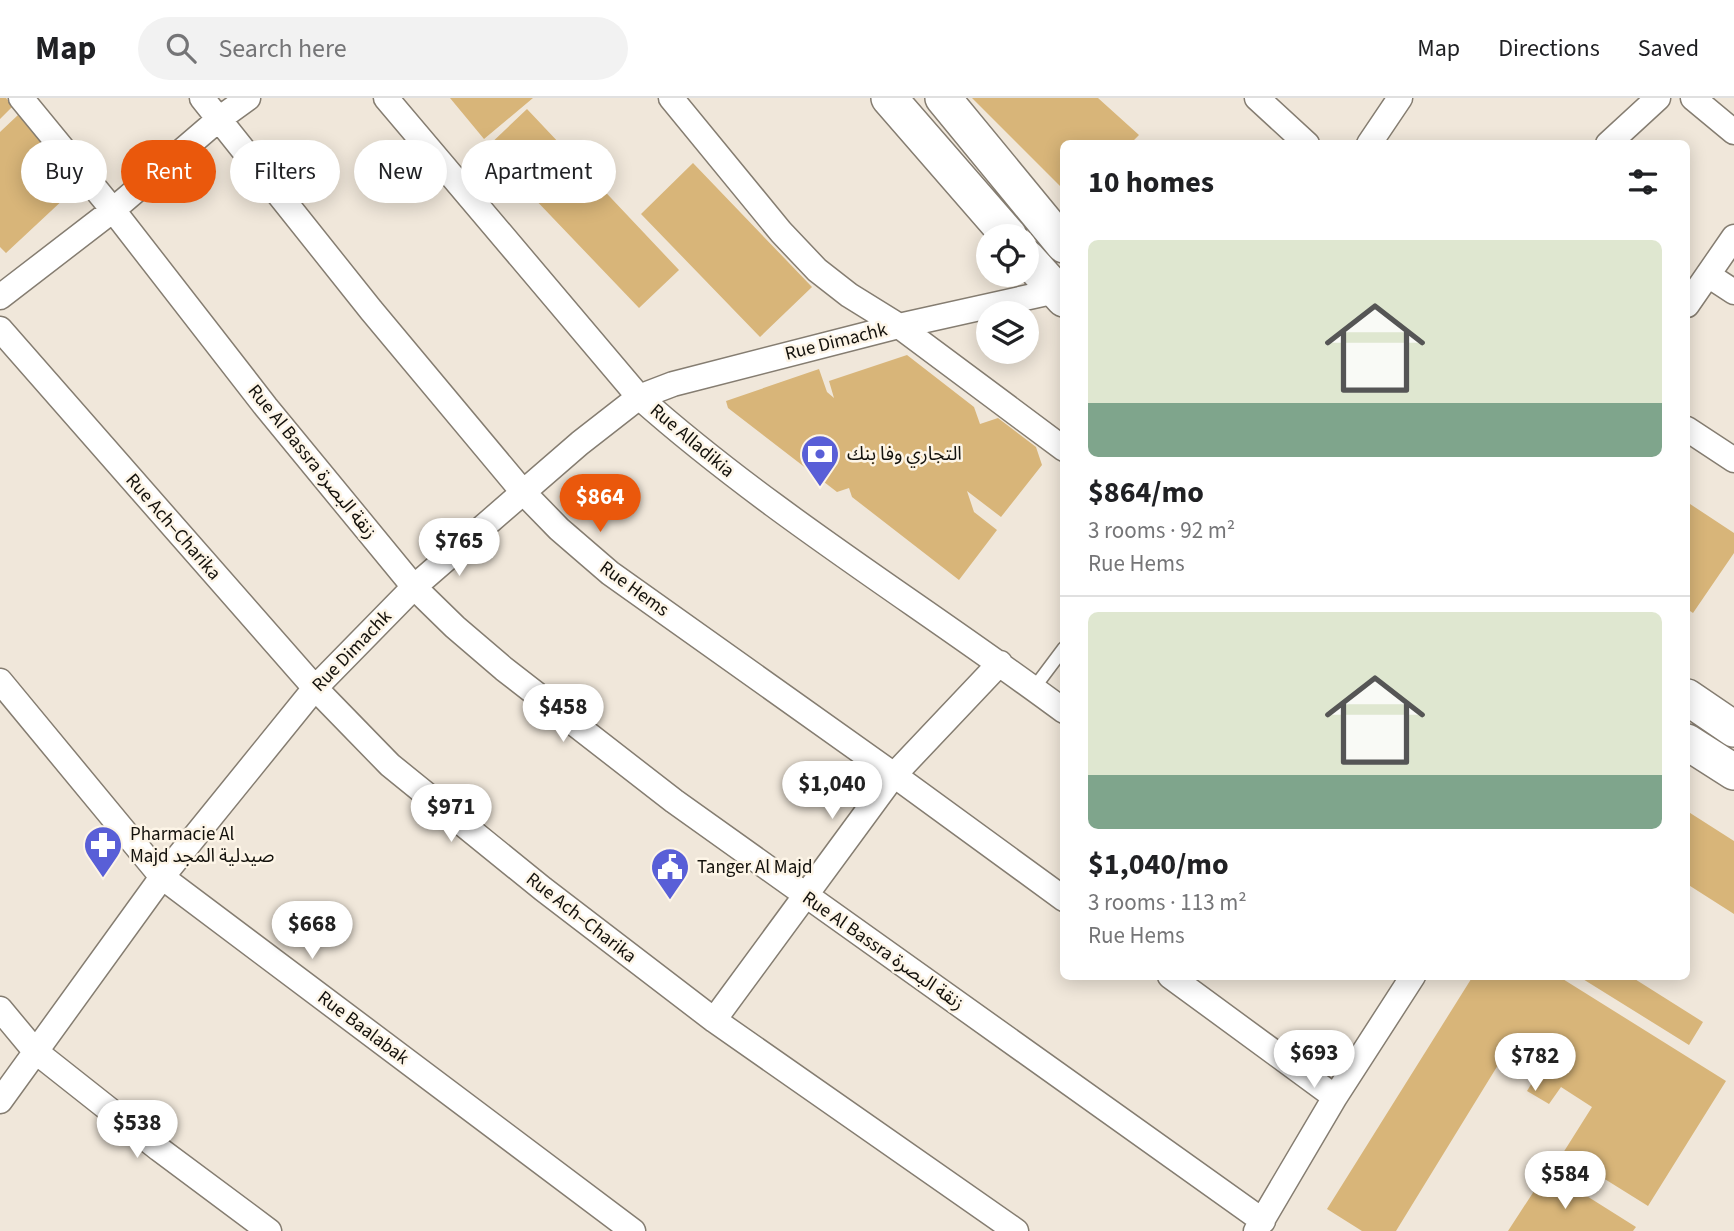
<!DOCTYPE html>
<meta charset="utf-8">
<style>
:root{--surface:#fff;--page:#f2f2f2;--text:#202124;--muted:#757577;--line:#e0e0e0;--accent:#ea580c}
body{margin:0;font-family:"Source Sans 3","Noto Sans Arabic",sans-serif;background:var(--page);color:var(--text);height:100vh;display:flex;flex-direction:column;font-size:26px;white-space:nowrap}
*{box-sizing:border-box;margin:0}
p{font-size:23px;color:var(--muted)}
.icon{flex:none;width:38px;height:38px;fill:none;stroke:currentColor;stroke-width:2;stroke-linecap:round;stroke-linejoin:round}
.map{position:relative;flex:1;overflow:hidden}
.drawer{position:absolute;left:1060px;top:42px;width:630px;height:840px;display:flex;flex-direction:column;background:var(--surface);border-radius:10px;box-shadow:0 4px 18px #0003}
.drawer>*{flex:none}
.hud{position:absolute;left:21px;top:42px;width:665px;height:63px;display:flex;gap:14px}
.tools{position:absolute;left:976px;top:126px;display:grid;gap:14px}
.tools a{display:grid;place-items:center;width:63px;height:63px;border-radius:50%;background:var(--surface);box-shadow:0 4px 18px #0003;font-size:35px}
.price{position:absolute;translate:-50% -60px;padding:0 16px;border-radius:24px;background:#fff;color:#222;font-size:23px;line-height:46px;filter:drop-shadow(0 2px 4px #0008)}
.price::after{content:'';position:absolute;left:50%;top:42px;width:21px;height:16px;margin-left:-10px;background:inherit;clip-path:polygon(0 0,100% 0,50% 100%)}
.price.on{background:var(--accent);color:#fff}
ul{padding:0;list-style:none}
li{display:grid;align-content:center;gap:14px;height:371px;padding:0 28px}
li+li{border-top:2px solid var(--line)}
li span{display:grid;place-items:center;height:217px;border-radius:10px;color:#555}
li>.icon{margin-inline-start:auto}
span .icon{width:126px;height:126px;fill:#fffc;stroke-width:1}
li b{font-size:30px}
h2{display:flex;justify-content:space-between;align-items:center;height:84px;padding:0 28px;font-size:30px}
.pill{padding:0 24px;border-radius:32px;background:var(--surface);box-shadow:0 4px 18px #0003;font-size:24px;line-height:63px}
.pill.on{background:var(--accent);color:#fff}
header{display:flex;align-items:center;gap:42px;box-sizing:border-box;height:98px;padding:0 35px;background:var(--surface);border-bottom:2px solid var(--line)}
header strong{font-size:33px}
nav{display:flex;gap:38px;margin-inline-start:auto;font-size:24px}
.search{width:490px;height:63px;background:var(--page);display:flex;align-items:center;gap:18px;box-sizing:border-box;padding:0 24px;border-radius:38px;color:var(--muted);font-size:26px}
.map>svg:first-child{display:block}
.building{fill:#d8b579}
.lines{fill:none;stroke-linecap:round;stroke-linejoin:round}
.lane-casing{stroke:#857d71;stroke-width:15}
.street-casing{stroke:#857d71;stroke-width:27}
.secondary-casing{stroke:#857d71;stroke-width:38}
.lane{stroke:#fff;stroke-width:12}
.street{stroke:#fff;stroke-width:24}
.secondary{stroke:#fff;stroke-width:35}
.labels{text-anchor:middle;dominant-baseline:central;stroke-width:5;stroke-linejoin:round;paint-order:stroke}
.street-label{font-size:19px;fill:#13110c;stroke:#fdf5e7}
.poi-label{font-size:19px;fill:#13110c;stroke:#fdf5e7;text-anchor:start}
</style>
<header>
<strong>Map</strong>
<div class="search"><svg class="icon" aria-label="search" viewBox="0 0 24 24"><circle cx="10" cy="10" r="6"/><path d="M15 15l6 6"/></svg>Search here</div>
<nav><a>Map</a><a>Directions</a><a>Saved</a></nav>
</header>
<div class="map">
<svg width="1734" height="1133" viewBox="0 0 1734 1133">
<rect width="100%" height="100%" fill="#f0e7da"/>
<path class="building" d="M 0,0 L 6,0 L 13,8 L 0,21 Z
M 450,0 L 533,0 L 484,41 Z
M 972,0 L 1098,0 L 1139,37 L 1130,46 L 1064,46 L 1064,92 Z
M 527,11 L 679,172 L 639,210 L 486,50 Z
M 18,17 L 81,85 L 6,155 L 0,149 L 0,34 Z
M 693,65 L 812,189 L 760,239 L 641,116 Z
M 907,257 L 974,309 L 980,326 L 998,320 L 1036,349 L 1042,367 L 1001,419 L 967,393 L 974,414 L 997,432 L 959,482 L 852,399 L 849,390 L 837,394 L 728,310 L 726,303 L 819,271 L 827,294 L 834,300 L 829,283 Z
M 1687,404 L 1734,435 L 1734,455 L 1693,515 L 1687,511 Z
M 1687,713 L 1734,743 L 1734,816 L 1687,786 Z
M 1473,878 L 1558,878 L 1726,983 L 1648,1108 L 1563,1055 L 1592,1009 L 1561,989 L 1549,1006 L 1527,993 L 1538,975 L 1506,954 L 1396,1133 L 1362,1133 L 1327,1111 Z
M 1578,878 L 1630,878 L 1703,924 L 1689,947 Z
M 1547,1073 L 1636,1129 L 1633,1133 L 1508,1133 Z"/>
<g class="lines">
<defs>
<path id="lane" d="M 1034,590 L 1064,550"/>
<path id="street" d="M 21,0 L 113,112 L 266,309 L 414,489 L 455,529 L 504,571 L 674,703 L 1263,1123
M 202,0 L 371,212 L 523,394 L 559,431 L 610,475 L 894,677 L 1064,801
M 386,0 L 639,299 C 771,416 923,508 1064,613
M 671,0 L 781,134 L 817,172 L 849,197 L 899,228 L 1064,351
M 1257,0 L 1307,46
M 1693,0 L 1734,34
M 1369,46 L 1400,0
M 1608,46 L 1658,0
M 1708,177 L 1734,194
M 0,199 L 113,112 L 219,21 L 248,0
M 1687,207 L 1734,139
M 0,231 L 315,590 L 390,667 L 543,791 L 714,922 L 1016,1133
M 1687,331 L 1734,362
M 0,583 L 162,779 L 633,1133
M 1170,878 L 1335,999
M 0,911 L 35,953 L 159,1051 L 269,1133
M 714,922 L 894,677 L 1000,565
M 0,1003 L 162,779 L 315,590 L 414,489 L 580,345 L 639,299 L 673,286 L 899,228 L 1056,193 L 1064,186
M 1256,1133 L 1335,999 L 1413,878"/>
<path id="secondary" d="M 889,0 L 1009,138
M 943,0 L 1064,147
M 1027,160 L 1064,201
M 1687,599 L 1734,631
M 1687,644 L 1734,674"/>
</defs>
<use href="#lane" class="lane-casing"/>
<use href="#street" class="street-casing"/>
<use href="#secondary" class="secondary-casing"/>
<use href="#lane" class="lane"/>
<use href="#street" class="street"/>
<use href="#secondary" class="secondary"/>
</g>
<defs>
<symbol id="bank-pin" viewBox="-11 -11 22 30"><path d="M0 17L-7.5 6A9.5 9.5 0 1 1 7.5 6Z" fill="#595fd7" stroke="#fdf5e7"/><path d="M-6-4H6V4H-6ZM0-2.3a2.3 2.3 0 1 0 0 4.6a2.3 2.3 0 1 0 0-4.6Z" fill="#fff"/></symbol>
<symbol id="pharmacy-pin" viewBox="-11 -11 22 30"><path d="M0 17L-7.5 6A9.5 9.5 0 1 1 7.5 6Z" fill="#595fd7" stroke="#fdf5e7"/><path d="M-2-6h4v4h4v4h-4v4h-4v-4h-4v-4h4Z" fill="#fff"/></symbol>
<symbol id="civic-pin" viewBox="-11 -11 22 30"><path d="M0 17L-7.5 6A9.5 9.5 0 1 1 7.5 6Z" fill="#595fd7" stroke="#fdf5e7"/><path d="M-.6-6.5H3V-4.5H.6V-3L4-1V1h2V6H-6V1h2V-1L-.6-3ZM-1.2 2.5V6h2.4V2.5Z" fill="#fff"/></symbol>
</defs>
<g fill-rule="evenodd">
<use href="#bank-pin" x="798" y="334" width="44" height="60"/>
<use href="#pharmacy-pin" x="81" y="725" width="44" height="60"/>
<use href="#civic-pin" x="648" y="747" width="44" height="60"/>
</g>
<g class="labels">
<g class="street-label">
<text transform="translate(836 244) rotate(-14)">Rue Dimachk</text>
<text transform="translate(692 343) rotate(40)">Rue Alladikia</text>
<text transform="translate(312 364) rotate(51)">Rue Al Bassra زنقة البصرة</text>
<text transform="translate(173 429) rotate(49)">Rue Ach–Charika</text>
<text transform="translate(634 491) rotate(36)">Rue Hems</text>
<text transform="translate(352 553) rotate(-46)">Rue Dimachk</text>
<text transform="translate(581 820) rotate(38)">Rue Ach–Charika</text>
<text transform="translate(883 853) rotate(35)">Rue Al Bassra زنقة البصرة</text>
<text transform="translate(363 930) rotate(37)">Rue Baalabak</text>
</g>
<g class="poi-label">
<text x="847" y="356">التجاري وفا بنك</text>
<text x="130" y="736">Pharmacie Al<tspan x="130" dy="22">Majd صيدلية المجد</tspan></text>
<text x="697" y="769">Tanger Al Majd</text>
</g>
</g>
</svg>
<div class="tools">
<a><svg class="icon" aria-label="locate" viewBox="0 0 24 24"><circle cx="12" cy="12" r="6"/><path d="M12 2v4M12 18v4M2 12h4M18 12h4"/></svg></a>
<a><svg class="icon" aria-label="layers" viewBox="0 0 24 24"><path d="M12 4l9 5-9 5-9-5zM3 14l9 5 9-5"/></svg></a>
</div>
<b class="price on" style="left:600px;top:436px">$864</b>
<b class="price" style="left:459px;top:480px">$765</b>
<b class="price" style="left:563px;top:646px">$458</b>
<b class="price" style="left:832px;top:723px">$1,040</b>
<b class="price" style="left:451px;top:746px">$971</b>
<b class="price" style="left:312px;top:863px">$668</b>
<b class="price" style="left:1314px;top:992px">$693</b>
<b class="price" style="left:1535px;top:995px">$782</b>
<b class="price" style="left:137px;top:1062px">$538</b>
<b class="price" style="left:1565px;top:1113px">$584</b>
<div class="hud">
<a class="pill">Buy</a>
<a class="pill on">Rent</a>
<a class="pill">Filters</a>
<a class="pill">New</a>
<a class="pill">Apartment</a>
</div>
<section class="drawer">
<h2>10 homes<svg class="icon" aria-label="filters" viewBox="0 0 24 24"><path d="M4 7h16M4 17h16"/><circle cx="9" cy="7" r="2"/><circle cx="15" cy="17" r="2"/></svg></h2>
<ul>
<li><span style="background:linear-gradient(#dfe7d0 75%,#7fa58c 0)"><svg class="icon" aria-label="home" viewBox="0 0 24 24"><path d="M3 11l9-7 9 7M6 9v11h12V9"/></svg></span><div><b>$864/mo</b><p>3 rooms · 92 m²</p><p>Rue Hems</p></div></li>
<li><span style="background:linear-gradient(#dfe7d0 75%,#7fa58c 0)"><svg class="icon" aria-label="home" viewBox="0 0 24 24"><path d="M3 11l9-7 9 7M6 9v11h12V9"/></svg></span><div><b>$1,040/mo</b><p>3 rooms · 113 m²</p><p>Rue Hems</p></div></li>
</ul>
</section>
</div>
